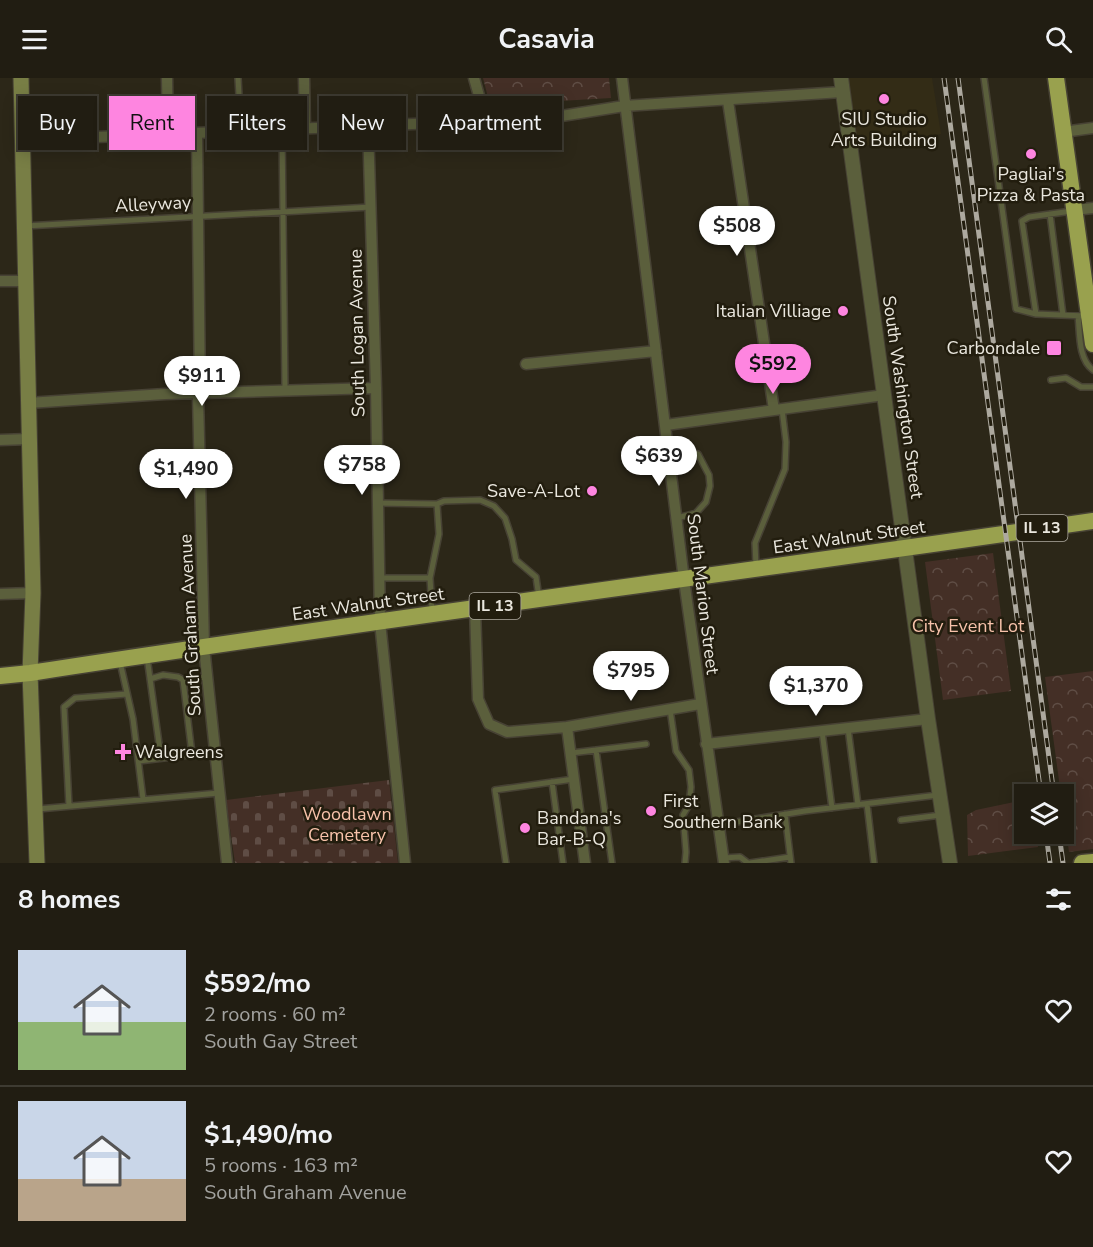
<!DOCTYPE html>
<meta charset="utf-8">
<style>
:root{--surface:#211d12;--page:#29261b;--text:#f1f3f6;--muted:#a2a29f;--line:#3e3b32;--accent:#fe85e0}
body{margin:0;font-family:"Nunito Sans",sans-serif;background:var(--page);color:var(--text);height:100vh;display:flex;flex-direction:column;font-size:22px;white-space:nowrap}
*{box-sizing:border-box;margin:0}
p{font-size:20px;color:var(--muted)}
.icon{flex:none;width:33px;height:33px;fill:none;stroke:currentColor;stroke-width:2;stroke-linecap:round;stroke-linejoin:round}
.map{position:relative;height:785px;overflow:hidden}
.details{display:flex;flex-direction:column;background:var(--surface);flex:1}
.details>*{flex:none}
.top-card{position:absolute;left:18px;top:18px;width:600px;height:54px;display:flex;gap:12px}
.controls{position:absolute;left:1014px;top:706px;display:grid;gap:12px}
.controls a{display:grid;place-items:center;width:60px;height:60px;border-radius:0px;background:var(--surface);box-shadow:0 3px 15px #0003,0 0 0 2px var(--line);font-size:30px}
.price{position:absolute;translate:-50% -51px;padding:0 14px;border-radius:21px;background:#fff;color:#222;font-size:20px;line-height:39px;filter:drop-shadow(0 2px 3px #0008)}
.price::after{content:'';position:absolute;left:50%;top:36px;width:18px;height:14px;margin-left:-9px;background:inherit;clip-path:polygon(0 0,100% 0,50% 100%)}
.price.on{background:var(--accent);color:#111}
ul{padding:0;list-style:none}
li{display:flex;align-items:center;gap:18px;height:150px;padding:0 18px}
li+li{border-top:2px solid var(--line)}
li span{display:grid;place-items:center;flex:none;width:168px;height:120px;border-radius:0px;color:#555}
li>.icon{margin-inline-start:auto}
span .icon{width:72px;height:72px;fill:#fffc;stroke-width:1}
li b{font-size:26px}
h2{display:flex;justify-content:space-between;align-items:center;height:72px;padding:0 18px;font-size:26px}
.pill{padding:0 21px;border-radius:0px;background:var(--surface);box-shadow:0 3px 15px #0003,0 0 0 2px var(--line);font-size:21px;line-height:54px}
.pill.on{background:var(--accent);color:#111}
header{display:flex;justify-content:space-between;align-items:center;height:78px;padding:0 18px;background:var(--surface);font-size:27px;font-weight:700}
.map>svg:first-child{display:block}
.built{fill:#332c16}
.cemetery{fill:url(#cemetery-stones)}
.park{fill:url(#park-crowns)}
.lines{fill:none;stroke-linecap:round;stroke-linejoin:round}
.service-casing{stroke:#474234;stroke-width:8}
.minor-casing{stroke:#474234;stroke-width:13}
.tertiary-casing{stroke:#474234;stroke-width:16}
.secondary-casing{stroke:#474234;stroke-width:17}
.trunk-casing{stroke:#474234;stroke-width:19}
.service{stroke:#5b5f3c;stroke-width:5}
.minor{stroke:#5b5f3c;stroke-width:10}
.tertiary{stroke:#5b5f3c;stroke-width:14}
.secondary{stroke:#787e45;stroke-width:15}
.trunk{stroke:#99a14e;stroke-width:16}
.rail-casing{stroke:#ada99f;stroke-width:5}
.rail{stroke:#221d0e;stroke-width:3;stroke-dasharray:9;stroke-linecap:butt}
.poi-dot{fill:#fe85e0;stroke:#221d0e;stroke-width:2}
.labels{text-anchor:middle;dominant-baseline:central;stroke-width:5;stroke-linejoin:round;paint-order:stroke}
.shield{fill:#221d0e;stroke:#aeaaa0;stroke-width:1.5}
.shield-label{font-size:16px;font-weight:bold;fill:#eae7de}
.poi-label{font-size:18px;fill:#eae7de;stroke:#221d0e;text-anchor:end}
.street-label{font-size:18px;fill:#eae7de;stroke:#221d0e}
.park-label{font-size:18px;fill:#f7c2aa;stroke:#221d0e}
</style>
<header><svg class="icon" aria-label="menu" viewBox="0 0 24 24"><path d="M4 6h16M4 12h16M4 18h16"/></svg>Casavia<svg class="icon" aria-label="search" viewBox="0 0 24 24"><circle cx="10" cy="10" r="6"/><path d="M15 15l6 6"/></svg></header>
<div class="map">
<svg width="1093" height="785" viewBox="0 0 1093 785">
<defs>
<pattern id="cemetery-stones" width="16" height="16" patternUnits="userSpaceOnUse" patternTransform="scale(1.5)"><rect width="16" height="16" fill="#442f26"/><path d="M2 7V4a2 2 0 0 1 4 0v3zM10 15v-3a2 2 0 0 1 4 0v3z" fill="#5f4d45"/></pattern>
<pattern id="park-crowns" width="20" height="18" patternUnits="userSpaceOnUse" patternTransform="scale(1.5)"><rect width="20" height="18" fill="#442f26"/><path d="M2 6a3 3 0 1 1 6 0M12 15a3 3 0 1 1 6 0" fill="none" stroke="#5f4d45"/></pattern>
</defs>
<rect width="100%" height="100%" fill="#2c2718"/>
<path class="built" d="M 847,0 L 932,0 L 941,56 L 856,69 Z"/>
<path class="cemetery" d="M 389,702 L 398,785 L 235,785 L 226,722 Z"/>
<path class="park" d="M 483,0 L 609,0 L 611,20 L 490,27 Z
M 993,475 L 1011,613 L 943,622 L 925,484 Z
M 1093,593 L 1093,771 L 1069,774 L 1064,735 L 1064,717 L 1061,717 L 1045,599 Z
M 1024,722 L 1024,756 L 1036,756 L 1038,769 L 968,778 L 967,737 L 976,732 Z"/>
<g class="lines">
<defs>
<path id="service" d="M 238,0 L 241,53
M 984,0 L 1016,231 L 1036,236 L 1086,238
M 282,51 L 285,312
M 1050,136 L 1063,237
M 25,148 L 371,129
M 1036,236 L 1022,143 L 1029,139 L 1072,133
M 1078,238 C 1080,255 1078,281 1093,292
M 1051,302 L 1066,300 L 1081,309 L 1093,309
M 669,372 L 686,372 L 698,376 L 709,397 L 710,408 L 706,424 L 696,435 L 677,440
M 377,425 L 437,426
M 756,488 L 755,465 L 785,391 L 786,364 L 782,331
M 378,500 L 430,500
M 432,532 L 430,500 L 439,456 L 437,426 L 444,423 L 480,422 L 494,428 L 505,440 L 512,461 L 516,482 L 536,499 L 539,520
M 147,579 L 161,680
M 120,584 L 133,641 L 143,721
M 150,601 L 163,597 L 178,599 L 183,602 L 206,599
M 183,602 L 192,676
M 670,631 L 676,673 L 689,692 L 691,709 L 689,727 L 683,737 L 686,774 L 685,785
M 848,650 L 858,727
M 822,653 L 832,730
M 596,672 L 612,785
M 571,675 L 646,666
M 139,683 L 214,674
M 552,704 L 563,785
M 867,726 L 874,785
M 69,728 L 64,629 L 75,620 L 127,616
M 38,731 L 219,715
M 785,736 L 791,785
M 901,742 L 941,737
M 718,747 L 805,733 L 938,717
M 723,780 L 740,779 L 748,785
M 506,785 L 495,712 L 574,701
M 750,785 L 790,779"/>
<path id="minor" d="M 167,0 L 168,56
M 304,0 L 305,50
M 474,0 L 486,43
M 622,0 L 684,502 L 724,785
M 728,23 L 774,332
M 368,47 L 376,310 L 380,544 L 405,785
M 1063,54 L 1093,50
M 197,55 L 200,315 L 198,318 L 204,569 L 227,785
M 23,62 L 486,43 L 555,39 L 624,28 L 842,14
M 1074,132 L 1093,130
M 0,203 L 25,203
M 526,286 L 656,273
M 28,325 L 165,316 L 376,310
M 666,347 L 884,317
M 0,362 L 29,361
M 0,516 L 33,515
M 475,531 L 478,621 L 489,646 L 507,654 L 567,649 L 585,785
M 567,649 L 700,626
M 706,666 L 928,641"/>
<path id="tertiary" d="M 841,0 L 928,641 L 950,785"/>
<path id="secondary" d="M 21,0 L 33,515 L 30,595 L 37,785"/>
<path id="trunk" d="M 1056,0 L 1093,266
M 0,598 L 30,595 C 383,540 739,495 1093,443
M 1082,785 L 1093,784"/>
</defs>
<use href="#service" class="service-casing"/>
<use href="#minor" class="minor-casing"/>
<use href="#tertiary" class="tertiary-casing"/>
<use href="#secondary" class="secondary-casing"/>
<use href="#trunk" class="trunk-casing"/>
<use href="#service" class="service"/>
<use href="#minor" class="minor"/>
<use href="#tertiary" class="tertiary"/>
<use href="#secondary" class="secondary"/>
<use href="#trunk" class="trunk"/>
<defs>
<path id="rail" d="M 944,0 L 1041,717
M 958,0 L 1054,717
M 1046,756 L 1050,785
M 1059,756 L 1063,785"/>
</defs>
<use href="#rail" class="rail-casing"/>
<use href="#rail" class="rail"/>
</g>
<g class="poi-dot">
<circle cx="884" cy="21" r="6"/>
<circle cx="1031" cy="76" r="6"/>
<circle cx="843" cy="233" r="6"/>
<rect x="1046" y="262" width="16" height="16" rx="3"/>
<circle cx="592" cy="413" r="6"/>
<path d="M120 665h6v6h6v6h-6v6h-6v-6h-6v-6h6z"/>
<circle cx="651" cy="733" r="6"/>
<circle cx="525" cy="750" r="6"/>
</g>
<g class="labels">
<g class="shield">
<rect x="1016.5" y="437" width="51" height="26" rx="4.5"/>
<rect x="469.5" y="515" width="51" height="26" rx="4.5"/>
</g>
<g class="shield-label">
<text x="1042" y="450">IL 13</text>
<text x="495" y="528">IL 13</text>
</g>
<g class="poi-label">
<text x="884" y="41" text-anchor="middle">SIU Studio<tspan x="884" dy="21">Arts Building</tspan></text>
<text x="1031" y="96" text-anchor="middle">Pagliai's<tspan x="1031" dy="21">Pizza &amp; Pasta</tspan></text>
<text x="831" y="233">Italian Villiage</text>
<text x="1040" y="270">Carbondale</text>
<text x="580" y="413">Save-A-Lot</text>
<text x="135" y="674" text-anchor="start">Walgreens</text>
<text x="663" y="723" text-anchor="start">First<tspan x="663" dy="21">Southern Bank</tspan></text>
<text x="537" y="740" text-anchor="start">Bandana's<tspan x="537" dy="21">Bar-B-Q</tspan></text>
</g>
<g class="street-label">
<text transform="translate(153 126) rotate(-3)">Alleyway</text>
<text transform="translate(357 255) rotate(-91)">South Logan Avenue</text>
<text transform="translate(903 319) rotate(82)">South Washington Street</text>
<text transform="translate(849 459) rotate(-8)">East Walnut Street</text>
<text transform="translate(703 516) rotate(83)">South Marion Street</text>
<text transform="translate(368 526) rotate(-8)">East Walnut Street</text>
<text transform="translate(190 547) rotate(-93)">South Graham Avenue</text>
</g>
<g class="park-label">
<text x="968" y="548">City Event Lot</text>
<text x="347" y="736">Woodlawn<tspan x="347" dy="21">Cemetery</tspan></text>
</g>
</g>
</svg>
<div class="controls">
<a><svg class="icon" aria-label="layers" viewBox="0 0 24 24"><path d="M12 4l9 5-9 5-9-5zM3 14l9 5 9-5"/></svg></a>
</div>
<b class="price" style="left:737px;top:179px">$508</b>
<b class="price on" style="left:773px;top:317px">$592</b>
<b class="price" style="left:202px;top:329px">$911</b>
<b class="price" style="left:659px;top:409px">$639</b>
<b class="price" style="left:362px;top:418px">$758</b>
<b class="price" style="left:186px;top:422px">$1,490</b>
<b class="price" style="left:631px;top:624px">$795</b>
<b class="price" style="left:816px;top:639px">$1,370</b>
<div class="top-card">
<a class="pill">Buy</a>
<a class="pill on">Rent</a>
<a class="pill">Filters</a>
<a class="pill">New</a>
<a class="pill">Apartment</a>
</div>
</div>
<section class="details">
<h2>8 homes<svg class="icon" aria-label="filters" viewBox="0 0 24 24"><path d="M4 7h16M4 17h16"/><circle cx="9" cy="7" r="2"/><circle cx="15" cy="17" r="2"/></svg></h2>
<ul>
<li><span style="background:linear-gradient(#c9d6e8 60%,#8fb573 0)"><svg class="icon" aria-label="home" viewBox="0 0 24 24"><path d="M3 11l9-7 9 7M6 9v11h12V9"/></svg></span><div><b>$592/mo</b><p>2 rooms · 60 m²</p><p>South Gay Street</p></div><svg class="icon" aria-label="heart" viewBox="0 0 24 24"><path d="M12 20l-8-8c-3-5 5-10 8-4 3-6 11-1 8 4z"/></svg></li>
<li><span style="background:linear-gradient(#c9d6e8 65%,#b9a48a 0)"><svg class="icon" aria-label="home" viewBox="0 0 24 24"><path d="M3 11l9-7 9 7M6 9v11h12V9"/></svg></span><div><b>$1,490/mo</b><p>5 rooms · 163 m²</p><p>South Graham Avenue</p></div><svg class="icon" aria-label="heart" viewBox="0 0 24 24"><path d="M12 20l-8-8c-3-5 5-10 8-4 3-6 11-1 8 4z"/></svg></li>
</ul>
</section>
